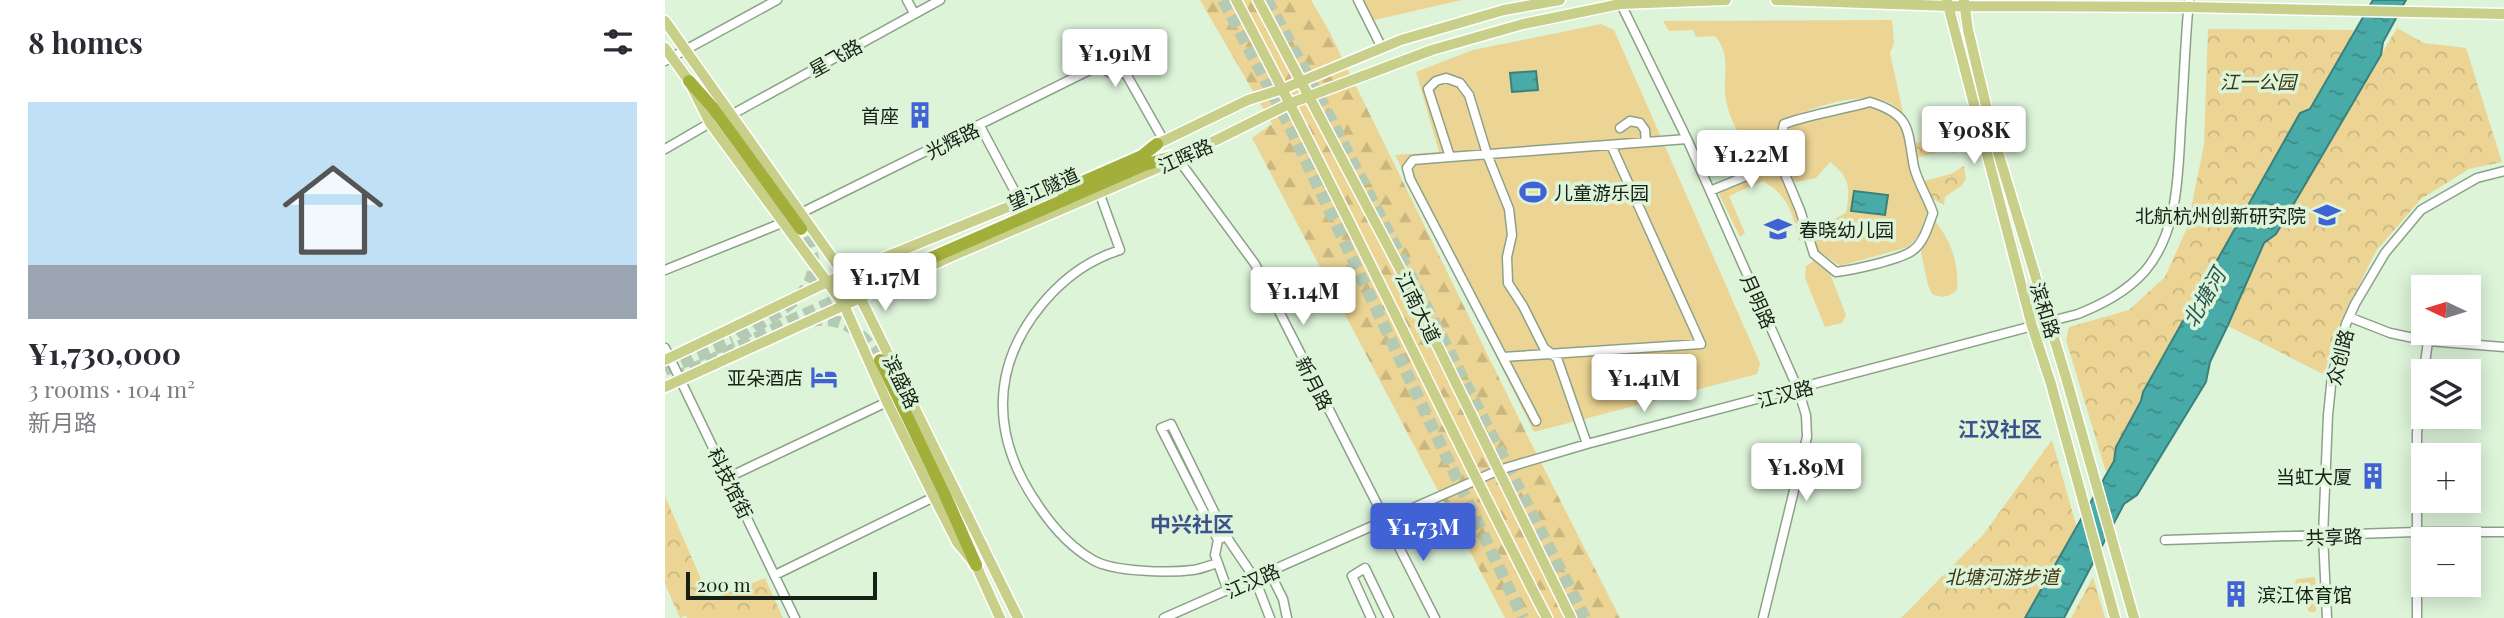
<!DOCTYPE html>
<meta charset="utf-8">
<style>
:root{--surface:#fff;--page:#f7f7f7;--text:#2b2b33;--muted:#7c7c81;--line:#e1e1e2;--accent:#4062d4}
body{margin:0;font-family:"Playfair Display","Noto Sans SC",serif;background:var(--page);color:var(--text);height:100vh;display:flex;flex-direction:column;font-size:26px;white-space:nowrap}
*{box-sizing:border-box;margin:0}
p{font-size:23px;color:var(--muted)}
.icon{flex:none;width:38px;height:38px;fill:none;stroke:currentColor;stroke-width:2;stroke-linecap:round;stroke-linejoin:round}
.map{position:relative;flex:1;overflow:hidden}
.details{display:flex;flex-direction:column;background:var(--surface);width:665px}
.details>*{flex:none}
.needle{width:46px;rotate:274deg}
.tools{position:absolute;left:1746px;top:275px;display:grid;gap:14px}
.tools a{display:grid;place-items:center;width:70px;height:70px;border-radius:0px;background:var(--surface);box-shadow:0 4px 18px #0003;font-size:35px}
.scale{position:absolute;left:21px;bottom:18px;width:191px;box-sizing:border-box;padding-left:7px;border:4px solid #172016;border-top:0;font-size:19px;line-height:24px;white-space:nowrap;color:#172016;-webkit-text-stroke:5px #ddf4d9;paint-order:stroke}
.price{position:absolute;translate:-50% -60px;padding:0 16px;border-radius:7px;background:#fff;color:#222;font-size:23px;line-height:46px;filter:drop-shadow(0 2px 4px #0008)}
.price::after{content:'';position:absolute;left:50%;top:42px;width:21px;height:16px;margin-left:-10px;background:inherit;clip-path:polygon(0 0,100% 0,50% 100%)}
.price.active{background:var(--accent);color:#fff}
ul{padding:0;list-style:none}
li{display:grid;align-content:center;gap:14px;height:371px;padding:0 28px}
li+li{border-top:2px solid var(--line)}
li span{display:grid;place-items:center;height:217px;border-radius:0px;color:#555}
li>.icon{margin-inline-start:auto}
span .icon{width:126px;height:126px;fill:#fffc;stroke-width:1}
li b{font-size:30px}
h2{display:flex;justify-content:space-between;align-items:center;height:84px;padding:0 28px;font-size:30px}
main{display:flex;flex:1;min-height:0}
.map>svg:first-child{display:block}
.green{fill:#ecd494}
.forest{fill:url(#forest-firs)}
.park{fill:url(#park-crowns)}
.water{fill:url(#water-ripples);stroke:#3a817c;stroke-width:2}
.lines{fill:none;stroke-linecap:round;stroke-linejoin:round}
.highway-tunnel{stroke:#b5cab2;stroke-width:12;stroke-dasharray:12 6;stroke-linecap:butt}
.minor-casing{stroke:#8ca288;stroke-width:11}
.major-casing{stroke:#fff;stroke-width:13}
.highway-casing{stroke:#fff;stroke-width:16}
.minor{stroke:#fff;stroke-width:8}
.major{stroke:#c7cf89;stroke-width:10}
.highway{stroke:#a2af3a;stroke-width:12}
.labels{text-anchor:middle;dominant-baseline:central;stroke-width:7;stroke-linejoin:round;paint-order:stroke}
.street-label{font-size:19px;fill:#172016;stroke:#ddf4d9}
.park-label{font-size:19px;font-style:italic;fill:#3f3415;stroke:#ddf4d9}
.poi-label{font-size:19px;fill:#172016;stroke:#ddf4d9;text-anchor:end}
.water-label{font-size:21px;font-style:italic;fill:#295553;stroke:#ddf4d9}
.neighbourhood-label{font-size:21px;font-weight:bold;fill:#3d528d;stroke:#ddf4d9}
</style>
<main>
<section class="details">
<h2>8 homes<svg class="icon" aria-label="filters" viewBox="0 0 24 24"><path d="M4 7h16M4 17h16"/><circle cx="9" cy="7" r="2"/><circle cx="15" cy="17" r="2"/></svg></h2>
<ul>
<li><span style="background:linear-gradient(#bfe0f5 75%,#9aa5b1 0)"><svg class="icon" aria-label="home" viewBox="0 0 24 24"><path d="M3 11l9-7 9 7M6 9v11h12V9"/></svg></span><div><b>¥1,730,000</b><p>3 rooms · 104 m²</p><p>新月路</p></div></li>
</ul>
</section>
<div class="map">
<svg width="1839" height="618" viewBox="0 0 1839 618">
<defs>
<pattern id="forest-firs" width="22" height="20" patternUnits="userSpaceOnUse" patternTransform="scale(1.75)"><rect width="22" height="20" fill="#ecd494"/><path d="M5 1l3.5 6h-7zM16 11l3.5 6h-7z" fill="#cab67f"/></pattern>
<pattern id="park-crowns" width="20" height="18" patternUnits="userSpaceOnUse" patternTransform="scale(1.75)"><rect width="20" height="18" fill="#ecd494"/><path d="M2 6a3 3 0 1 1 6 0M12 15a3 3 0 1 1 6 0" fill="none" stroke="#cab67f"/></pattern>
<pattern id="water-ripples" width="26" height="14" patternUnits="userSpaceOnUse" patternTransform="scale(1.75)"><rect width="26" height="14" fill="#49aba7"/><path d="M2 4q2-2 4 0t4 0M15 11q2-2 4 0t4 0" fill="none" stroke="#3c8b87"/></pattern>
</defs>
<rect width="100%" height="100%" fill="#ddf4d9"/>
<path class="green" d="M 694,0 L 797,0 L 705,21 Z
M 1227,20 L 1229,43 L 1225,53 L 1239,117 C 1236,113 1232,107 1228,105 C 1201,87 1143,109 1117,121 L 1111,136 L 1109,157 L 1094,164 C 1081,145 1067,127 1062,105 C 1055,78 1069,59 1050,36 L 1031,37 L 1028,30 L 1004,31 L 998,21 Z
M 936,24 L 949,30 L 1095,363 L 1092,374 L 869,432 L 730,155 L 774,152 L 751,72 L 808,50 Z
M 1206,106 L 1223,111 L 1238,129 L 1249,183 L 1262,212 L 1255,234 L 1243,247 L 1175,266 L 1153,251 L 1150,242 L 1169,219 L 1181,213 C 1185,188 1186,178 1165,162 L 1151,178 L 1130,182 C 1119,160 1118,151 1124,128 C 1150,117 1178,114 1206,106 Z
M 1113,167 L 1129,206 L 1139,240 L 1134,241 C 1127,213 1125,197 1098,181 L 1064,196 L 1080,233 L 1075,237 L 1053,192 Z
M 1269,219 C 1286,242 1294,261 1292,290 C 1284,297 1278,299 1267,294 L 1263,285 L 1256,252 Z
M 1150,260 L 1164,271 L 1181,315 L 1177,323 L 1160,327 L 1140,278 L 1141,266 Z
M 1650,577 L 1652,607 L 1650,612 L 1644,612 L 1630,582 L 1632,579 Z"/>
<path class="forest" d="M 535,0 L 646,0 L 664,31 L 863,437 L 955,618 L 840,618 L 587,138 L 607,124 Z"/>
<path class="park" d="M 1732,28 L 1759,43 L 1801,48 L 1837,162 L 1804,169 L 1756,199 L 1711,251 L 1667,341 L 1660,375 L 1563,326 L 1599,243 L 1611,233 Z
M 1543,29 L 1689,30 L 1674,62 L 1645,109 L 1635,113 L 1478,392 L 1476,401 L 1451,447 L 1449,461 L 1441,472 L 1401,340 L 1404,327 L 1464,310 L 1500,277 L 1522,228 L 1539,145 Z
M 1278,135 L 1288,138 L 1295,147 L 1289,153 L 1276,151 L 1252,158 L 1249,148 L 1251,143 C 1260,139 1269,140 1278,135 Z
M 1299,166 L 1301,179 L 1296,186 L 1280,197 L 1279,205 L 1266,198 L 1259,181 L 1286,174 Z
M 1387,440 L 1412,528 L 1360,618 L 1236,618 L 1318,535 Z
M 0,496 L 45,600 L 100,578 L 118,618 L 22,618 L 21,615 L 15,618 L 0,584 Z
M 1428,577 L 1440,618 L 1406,618 Z"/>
<path class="water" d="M 1708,0 L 1741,0 L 1718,42 L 1716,55 L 1611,234 L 1599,243 L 1563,325 L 1545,362 L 1541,382 L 1472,495 L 1459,504 L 1399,618 L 1360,618 L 1449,461 L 1451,447 L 1476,401 L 1478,392 L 1635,113 L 1645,109 Z
M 871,71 L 873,90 L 847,92 L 845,73 Z
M 1189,191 L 1223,195 L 1220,215 L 1186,211 Z"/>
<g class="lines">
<path class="highway-tunnel" d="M 558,0 L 623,123 L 858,618
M 602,0 L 658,104 L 920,618
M 145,321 C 179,315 199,333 215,360
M 74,338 C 113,308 175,292 136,229
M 0,370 L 68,341
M 10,378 L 131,318 L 243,268"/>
<defs>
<path id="minor" d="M 242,0 L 249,13
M 693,0 L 717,48
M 954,0 L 1022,139 L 1133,389 L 1141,415 L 1142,437 L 1098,618
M435 57a17 17 0 1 1 34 0a17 17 0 1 1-34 0Z
M 0,61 L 112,0
M 460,72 L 499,141
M 1205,102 C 1247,115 1242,130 1249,167 C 1253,183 1263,198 1268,213 C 1263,226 1259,243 1247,251 C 1234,260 1188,270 1171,272 L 1149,254 L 1135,210 L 1115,162 L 1115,141 L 1119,124 C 1147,114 1176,110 1205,102 Z
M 66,115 L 275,0
M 315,126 L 356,203
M 955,128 L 965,121 L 975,123 L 980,130 L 981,142
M 0,149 L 45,123
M 785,157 L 1022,139
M 513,159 L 590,264 L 770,618
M 1045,191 L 1115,162
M 434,192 L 455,250 C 423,260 399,278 378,303 C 323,369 327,441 375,508 C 388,527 407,548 428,560 C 448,572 504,573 528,570 C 536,569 545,565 553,563
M 136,213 L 437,64
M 0,270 L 117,223
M 1684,317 L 1725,333 L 1763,341 L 1839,347
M 0,348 L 130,618
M 838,357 L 1036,344 L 946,145
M 1759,371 L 1763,341
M 871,421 L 745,179 L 742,168 L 748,160 L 785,157 L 763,89 L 771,81 L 781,78 L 795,83 L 804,95 L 822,154 L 844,209 L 847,235 L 842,257 L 843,283 L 858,306 L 879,348 L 892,358 L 922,444
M 64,477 L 222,402
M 553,540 L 496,428 L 506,424 L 561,536
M 1500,540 L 1751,532 L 1839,532
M 605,573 L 618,599 L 622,618
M 110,575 L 269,497
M 563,591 L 550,555 L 553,540 L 561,536 L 590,579 L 605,618
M 499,618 L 834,470 L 922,444 L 1413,314 C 1438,304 1461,292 1480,271 C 1514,231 1513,173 1516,123 C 1519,82 1520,41 1524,0
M 706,618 L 687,576 L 700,568 L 724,618
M 1662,618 L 1658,536 L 1663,415 L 1667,376 L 1681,324 L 1690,304 L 1720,253 L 1756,210 L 1812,178 L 1839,171
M 1752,618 L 1752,433 L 1759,372"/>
<path id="major" d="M 571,0 C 679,204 776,413 882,618
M 593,0 L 734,267 L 906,618
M 1111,0 L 1283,6 L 1523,7 L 1839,14
M 1282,1 L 1367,326 L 1386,384 L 1450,618
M 1299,1 L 1303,30 L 1329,139 L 1402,381 L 1469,618
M 0,21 L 195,297 L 353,618
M 0,48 L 24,81 L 45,123 L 179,305 L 222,402 L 269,497 L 292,542 L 311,565 L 335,618
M 486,147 L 583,100 L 618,89 L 736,40 L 839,10 L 895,0
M 525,153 L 626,103 L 767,50 L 858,24 L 955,4 L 1061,0
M 0,360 L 179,274 L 404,182
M 0,387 L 285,257 L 502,164"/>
<path id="highway" d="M 24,81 L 48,108 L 136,229
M 397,191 L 477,156 L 492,144
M 243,268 L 479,165 L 532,150
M 215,360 L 280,495 L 311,565"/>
</defs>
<use href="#minor" class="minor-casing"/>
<use href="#major" class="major-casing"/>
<use href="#highway" class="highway-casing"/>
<use href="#minor" class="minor"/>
<use href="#major" class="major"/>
<use href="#highway" class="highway"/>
</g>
<defs>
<symbol id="building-bare" viewBox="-9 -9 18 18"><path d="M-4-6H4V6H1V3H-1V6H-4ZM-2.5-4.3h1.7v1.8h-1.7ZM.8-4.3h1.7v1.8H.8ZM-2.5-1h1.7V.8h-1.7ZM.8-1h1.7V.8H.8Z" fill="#4062d4" stroke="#ddf4d9" stroke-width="2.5" paint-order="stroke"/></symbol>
<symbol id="stadium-bare" viewBox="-9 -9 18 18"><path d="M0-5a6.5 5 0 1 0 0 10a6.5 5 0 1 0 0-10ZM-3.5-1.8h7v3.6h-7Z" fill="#4062d4" stroke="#ddf4d9" stroke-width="2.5" paint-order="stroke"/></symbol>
<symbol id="university-bare" viewBox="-9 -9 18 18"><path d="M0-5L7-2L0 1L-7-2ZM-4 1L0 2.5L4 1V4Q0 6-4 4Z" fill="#4062d4" stroke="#ddf4d9" stroke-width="2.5" paint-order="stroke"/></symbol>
<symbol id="school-bare" viewBox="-9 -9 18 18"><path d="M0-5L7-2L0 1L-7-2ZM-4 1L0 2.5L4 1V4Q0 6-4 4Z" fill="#4062d4" stroke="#ddf4d9" stroke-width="2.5" paint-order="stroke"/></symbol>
<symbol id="hotel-bare" viewBox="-9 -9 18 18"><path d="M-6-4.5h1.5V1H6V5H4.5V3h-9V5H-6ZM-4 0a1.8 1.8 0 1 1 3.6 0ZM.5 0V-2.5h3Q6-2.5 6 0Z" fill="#4062d4" stroke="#ddf4d9" stroke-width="2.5" paint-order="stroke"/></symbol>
</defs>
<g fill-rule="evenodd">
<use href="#building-bare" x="236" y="96" width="38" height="38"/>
<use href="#stadium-bare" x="849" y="173" width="38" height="38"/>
<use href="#university-bare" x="1643" y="196" width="38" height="38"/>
<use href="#school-bare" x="1094" y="210" width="38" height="38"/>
<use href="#hotel-bare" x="140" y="358" width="38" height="38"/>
<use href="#building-bare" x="1689" y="457" width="38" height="38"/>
<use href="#building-bare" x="1552" y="575" width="38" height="38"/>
</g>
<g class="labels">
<g class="street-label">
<text transform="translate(170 57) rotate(-29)">星飞路</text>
<text transform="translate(287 140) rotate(-26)">光辉路</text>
<text transform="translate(520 155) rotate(-24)">江晖路</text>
<text transform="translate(378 188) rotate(-24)">望江隧道</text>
<text transform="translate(1094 301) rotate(66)">月明路</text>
<text transform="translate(754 307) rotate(64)">江南大道</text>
<text transform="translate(1381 310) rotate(73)">滨和路</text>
<text transform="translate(1674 357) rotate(-76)">众创路</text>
<text transform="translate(237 381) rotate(64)">滨盛路</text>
<text transform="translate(650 383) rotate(63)">新月路</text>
<text transform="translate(1120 393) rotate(-15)">江汉路</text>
<text transform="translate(66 483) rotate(64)">科技馆街</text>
<text transform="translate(1669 536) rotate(-2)">共享路</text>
<text transform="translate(587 580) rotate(-24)">江汉路</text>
</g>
<g class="park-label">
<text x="1593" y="81">江一公园</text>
<text x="1337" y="576">北塘河游步道</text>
</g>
<g class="poi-label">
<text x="234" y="115">首座</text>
<text x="889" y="192" text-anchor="start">儿童游乐园</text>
<text x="1641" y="215">北航杭州创新研究院</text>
<text x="1134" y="229" text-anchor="start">春晓幼儿园</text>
<text x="138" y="377">亚朵酒店</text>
<text x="1687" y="476">当虹大厦</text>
<text x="1592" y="594" text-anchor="start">滨江体育馆</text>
</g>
<g class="water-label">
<text transform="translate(1538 297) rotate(-60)">北塘河</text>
</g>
<g class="neighbourhood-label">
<text x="1335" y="428">江汉社区</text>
<text x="527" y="523">中兴社区</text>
</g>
</g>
</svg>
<div class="tools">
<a><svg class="needle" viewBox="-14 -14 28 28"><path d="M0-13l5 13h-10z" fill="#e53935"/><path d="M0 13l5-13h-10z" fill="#7c7c81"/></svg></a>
<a><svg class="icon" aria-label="layers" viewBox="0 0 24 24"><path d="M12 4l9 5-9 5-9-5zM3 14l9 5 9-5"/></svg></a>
<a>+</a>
<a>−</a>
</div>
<div class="scale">200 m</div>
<b class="price" style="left:450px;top:89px">¥1.91M</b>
<b class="price" style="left:1309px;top:166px">¥908K</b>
<b class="price" style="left:1086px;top:190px">¥1.22M</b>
<b class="price" style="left:220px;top:313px">¥1.17M</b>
<b class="price" style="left:638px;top:327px">¥1.14M</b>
<b class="price" style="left:979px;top:414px">¥1.41M</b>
<b class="price" style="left:1141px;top:503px">¥1.89M</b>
<b class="price active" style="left:758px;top:563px">¥1.73M</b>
</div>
</main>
